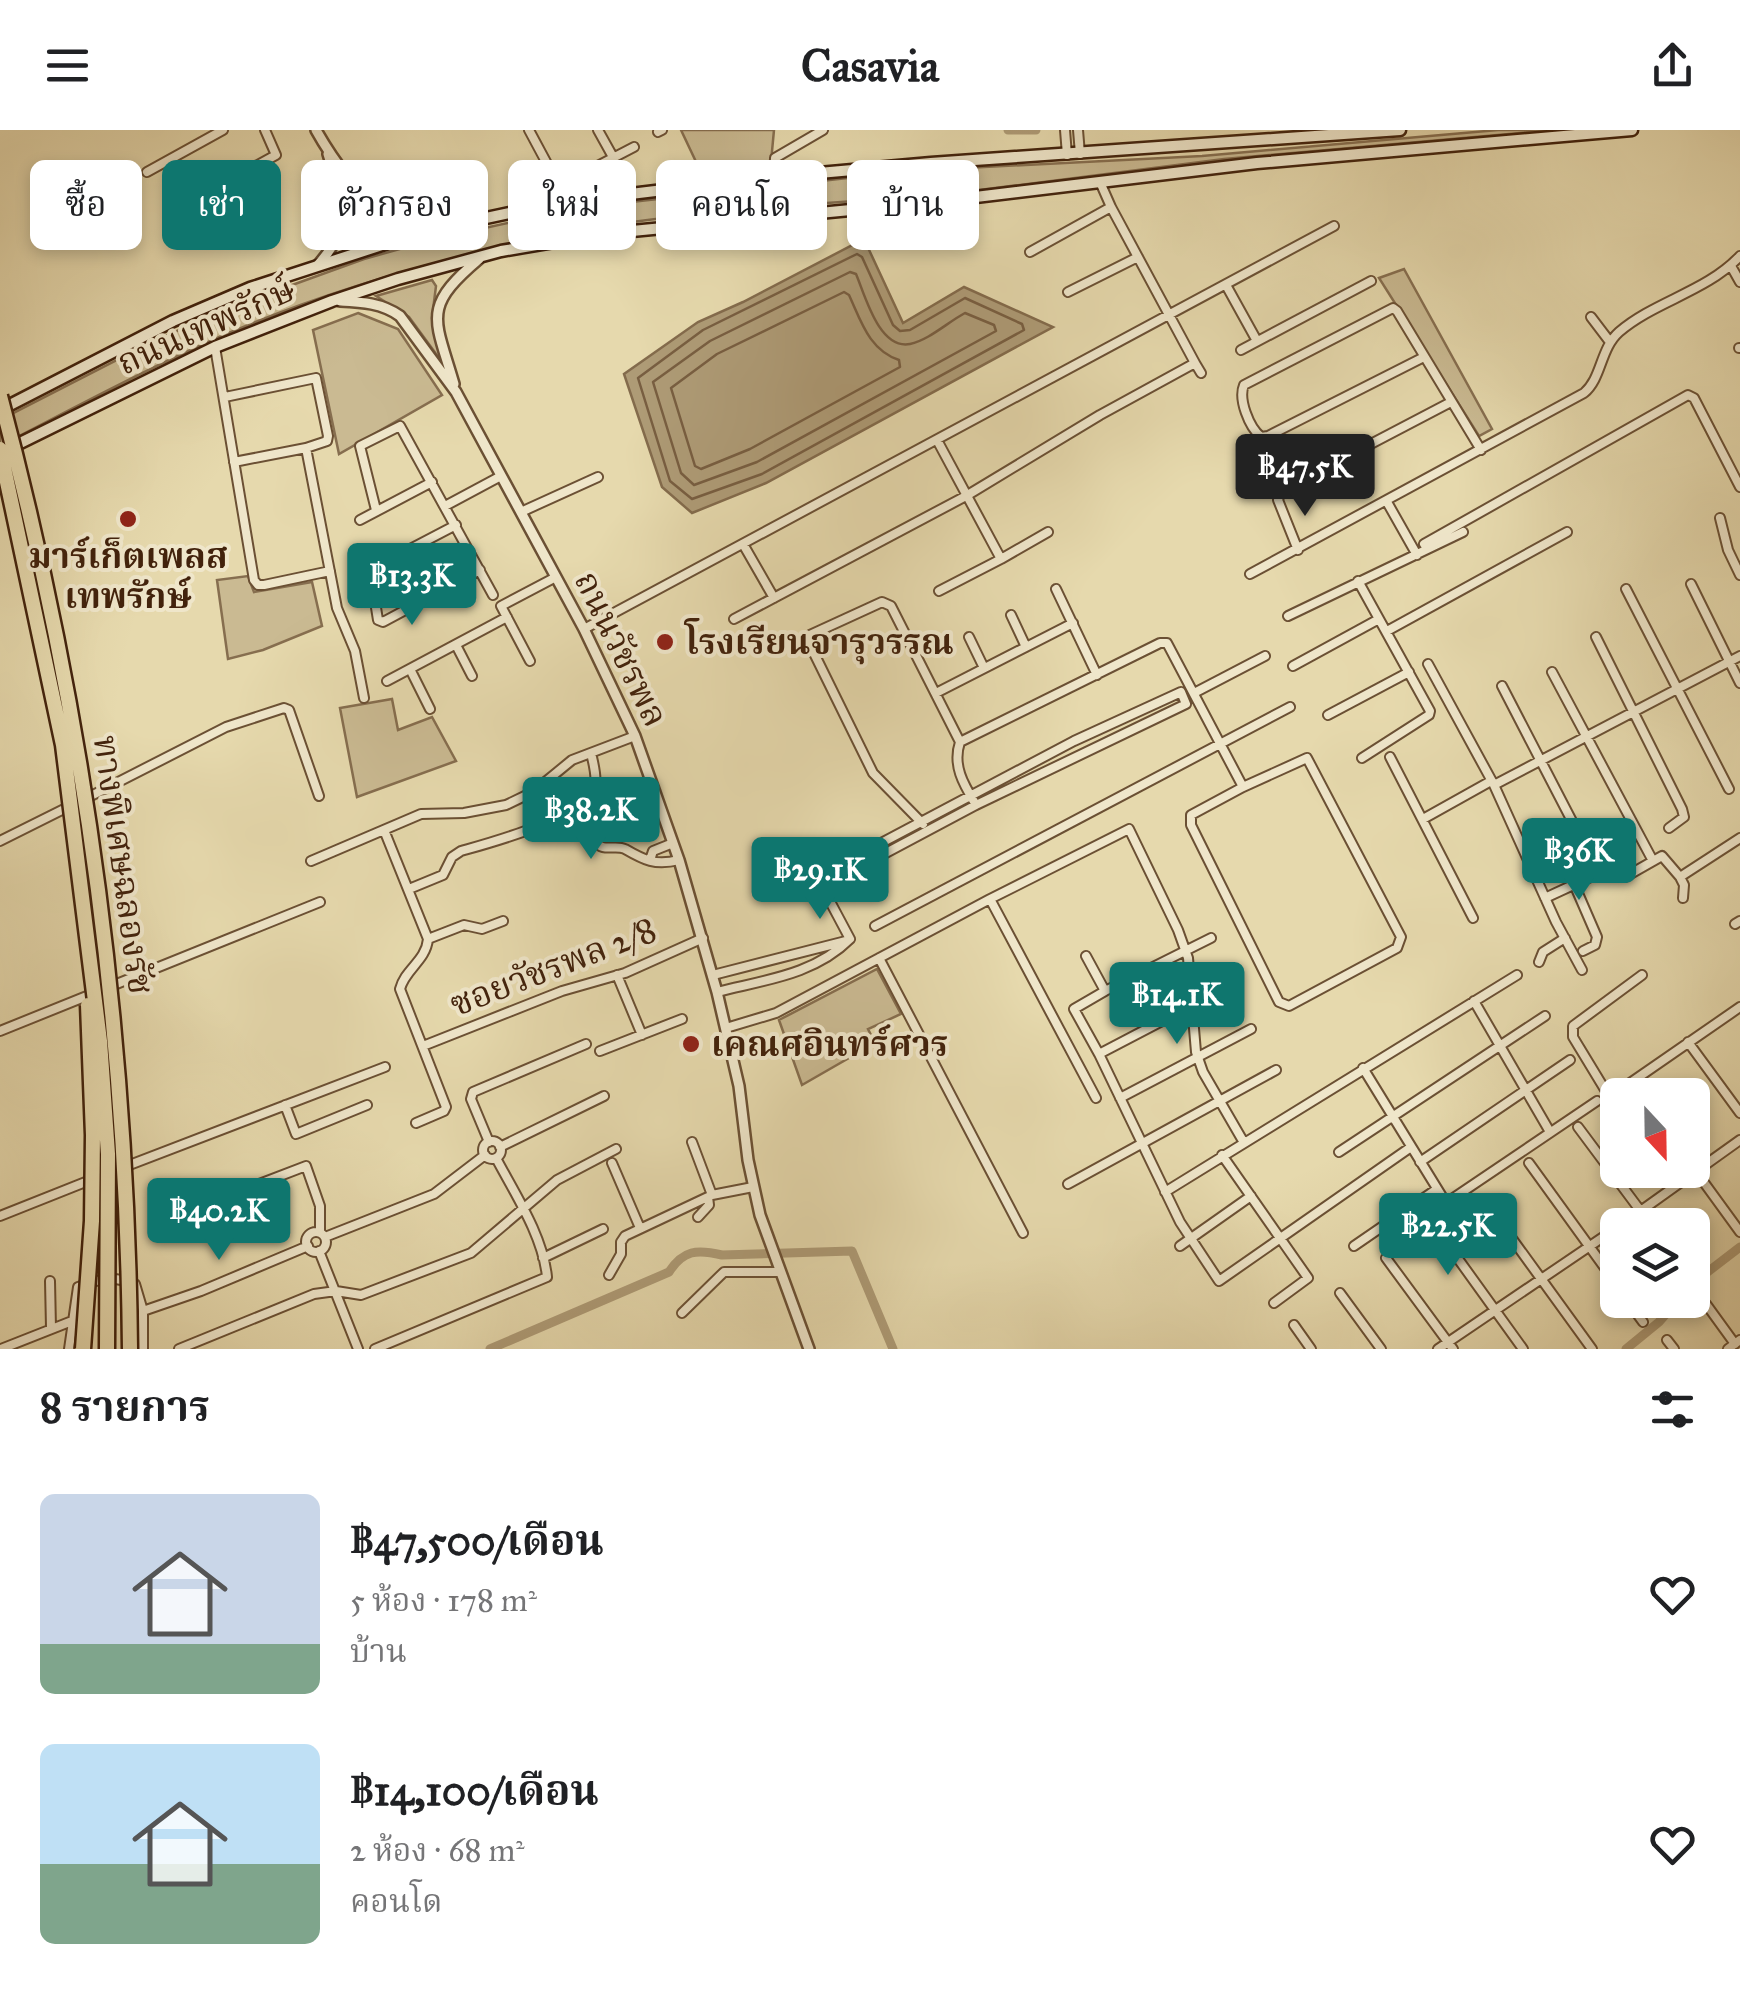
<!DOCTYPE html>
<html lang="th">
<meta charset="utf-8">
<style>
:root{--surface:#fff;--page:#f6f6f6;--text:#202124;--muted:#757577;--accent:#0f766e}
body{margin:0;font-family:"IM FELL Great Primer","Noto Serif Thai",serif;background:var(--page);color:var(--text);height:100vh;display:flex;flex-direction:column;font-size:38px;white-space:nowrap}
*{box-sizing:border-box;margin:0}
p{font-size:32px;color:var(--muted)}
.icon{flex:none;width:55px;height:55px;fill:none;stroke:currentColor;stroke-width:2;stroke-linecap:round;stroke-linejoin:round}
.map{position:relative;height:1219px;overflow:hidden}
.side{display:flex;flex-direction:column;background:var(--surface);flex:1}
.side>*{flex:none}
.hud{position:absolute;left:30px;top:30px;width:1000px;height:90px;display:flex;gap:20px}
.needle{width:65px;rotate:158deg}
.buttons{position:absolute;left:1600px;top:948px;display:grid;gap:20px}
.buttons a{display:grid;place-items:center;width:110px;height:110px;border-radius:15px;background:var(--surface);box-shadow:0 5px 15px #0003;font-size:50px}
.price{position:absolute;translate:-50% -85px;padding:0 22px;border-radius:10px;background:var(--accent);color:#fff;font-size:32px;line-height:65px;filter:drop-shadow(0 2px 5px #0008)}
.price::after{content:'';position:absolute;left:50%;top:60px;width:30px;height:22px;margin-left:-15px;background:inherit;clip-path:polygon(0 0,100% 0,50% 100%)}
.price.current{background:#222;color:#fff}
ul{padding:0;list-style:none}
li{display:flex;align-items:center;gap:30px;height:250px;padding:0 40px}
li span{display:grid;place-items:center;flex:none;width:280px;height:200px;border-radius:15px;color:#555}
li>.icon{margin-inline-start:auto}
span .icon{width:120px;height:120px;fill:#fffc;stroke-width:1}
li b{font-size:42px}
h2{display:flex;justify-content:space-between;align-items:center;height:120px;padding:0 40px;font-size:42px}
.chip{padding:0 35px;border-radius:15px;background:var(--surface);box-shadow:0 5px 15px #0003;font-size:35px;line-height:90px}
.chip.current{background:var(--accent);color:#fff}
header{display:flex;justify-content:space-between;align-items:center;height:130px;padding:0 40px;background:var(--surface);font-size:45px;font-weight:700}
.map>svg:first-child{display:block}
.green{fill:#caba92;stroke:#866e4f;stroke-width:2.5}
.water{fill:#ae9b76;stroke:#836b4c;stroke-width:2.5}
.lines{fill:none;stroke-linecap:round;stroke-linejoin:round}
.shore{stroke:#785e41;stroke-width:2.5}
.canal{stroke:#ae9b76;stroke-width:9}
.minor-casing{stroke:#6b5034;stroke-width:12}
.tertiary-casing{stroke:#6b5034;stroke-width:14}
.secondary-casing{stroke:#42220c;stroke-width:15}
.minor{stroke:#efe6ca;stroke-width:8}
.tertiary{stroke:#efe6ca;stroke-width:9}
.secondary{stroke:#efe6ca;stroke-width:10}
.motorway-bridge-casing{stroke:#42220c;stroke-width:19;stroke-linecap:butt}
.motorway-bridge{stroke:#e6d9ad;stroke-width:14}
.poi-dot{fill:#8f2418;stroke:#efe6ca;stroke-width:4}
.labels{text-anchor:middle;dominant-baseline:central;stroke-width:8;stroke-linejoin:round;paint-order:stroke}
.street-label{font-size:35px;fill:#42220c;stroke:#efe6ca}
.poi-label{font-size:35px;font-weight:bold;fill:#42220c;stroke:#efe6ca;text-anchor:start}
</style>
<header><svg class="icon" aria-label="menu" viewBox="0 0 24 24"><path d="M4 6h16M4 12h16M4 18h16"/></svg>Casavia<svg class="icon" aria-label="share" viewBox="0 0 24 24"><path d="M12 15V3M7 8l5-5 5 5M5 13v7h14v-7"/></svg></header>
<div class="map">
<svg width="1740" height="1219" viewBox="0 0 1740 1219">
<rect width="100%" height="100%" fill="#e6d9ad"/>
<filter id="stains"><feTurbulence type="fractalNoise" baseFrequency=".002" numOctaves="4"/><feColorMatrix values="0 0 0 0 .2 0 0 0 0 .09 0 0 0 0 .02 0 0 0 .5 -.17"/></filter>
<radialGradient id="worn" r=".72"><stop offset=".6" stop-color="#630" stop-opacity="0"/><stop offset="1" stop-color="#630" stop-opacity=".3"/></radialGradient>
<path class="green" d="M 681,0 L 774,0 L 771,32 L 698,36 Z
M 1498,0 L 1554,0 L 1224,29 L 956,63 L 944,55 L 945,44 L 965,38 L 1202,26 Z
M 911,41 L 920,51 L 917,64 L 912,66 C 792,77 668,82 550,106 C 439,129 329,160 224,205 C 148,238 74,278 0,316 L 0,290 L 160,208 L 259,167 L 364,129 L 439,108 L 577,78 Z
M 341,47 L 377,89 L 401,103 L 348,116 L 349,77 Z
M 1404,139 L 1492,299 L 1479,306 L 1379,148 Z
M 432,150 L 436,156 L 432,188 L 442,232 L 409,187 L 376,166 Z
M 358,183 L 398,199 L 442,265 L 339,324 L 313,200 Z
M 248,446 L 254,462 L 312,452 L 322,496 L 263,520 L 228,529 L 217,450 Z
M 392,569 L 398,600 L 432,587 L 456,631 L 357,667 L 340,578 Z
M 877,839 L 901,884 L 868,899 L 875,913 L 802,955 L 779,890 Z"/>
<path class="water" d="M 864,109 L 903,193 L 964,157 L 1053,197 L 766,353 L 692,383 L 662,357 L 624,244 L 698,192 L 743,172 Z"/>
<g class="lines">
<path class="shore" d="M 857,124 L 862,127 L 893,195 L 900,201 L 910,200 L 965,168 L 1022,194 L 1024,200 L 762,344 L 692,369 L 670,351 L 638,248 L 703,200 Z
M 850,142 L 856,144 C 865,165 879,220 910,214 C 929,210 948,192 965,183 L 994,195 L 996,201 L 757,332 L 694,355 L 681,343 L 653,252 L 710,211 Z
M 844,162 L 849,165 C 861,191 869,220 899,230 L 900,237 L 750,319 L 701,339 L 695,336 L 671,258 L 717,224 Z"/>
<path class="canal" d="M 1008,0 L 1036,0
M 1692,1154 L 1740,1117
M 490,1219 L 669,1142 C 683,1120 697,1119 722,1125 L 852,1121 L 893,1219
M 1626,1219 L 1659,1192 L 1678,1170"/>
<defs>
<path id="minor" d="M 529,0 L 559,56
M 598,0 L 613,27
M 1065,0 L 1067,25
M 1078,0 L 1080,24
M 658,2 L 662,0
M 147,42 L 223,0
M 774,47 L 775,28 L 823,0
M 1100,52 L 1111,77
M 556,73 L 559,56 L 634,17
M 175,80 L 276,25 L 265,0
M 1030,122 L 1111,77 L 1195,233
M 1731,136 L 1740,152
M 1226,155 L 1257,211
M 1068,162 L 1138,127
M 1591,187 L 1610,212
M 215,217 L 254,450 L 258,455 L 264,455 L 330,441
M 1739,218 L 1740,218
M 1241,220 L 1371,151
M 1424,227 L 1268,306 L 1261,307 C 1249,297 1238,269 1244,255 L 1393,178 L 1397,181 L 1481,320
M 225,267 L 316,248 L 328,306 L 327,311 L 306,318
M 937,310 L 1001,429 L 1048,402
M 234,332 L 306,318 L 337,478 L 355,521 L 364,568
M 1387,372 L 1417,425
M 445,376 L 501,346
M 376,380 L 360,316 L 400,296 L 493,465
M 521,382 L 598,347
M 1720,388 L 1728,420 L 1740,445
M 360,390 L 432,352
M 456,395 L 370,440 L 378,490 L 383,492 L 480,440
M 743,414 L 774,468
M 1424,414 L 1688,265 L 1694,268 L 1740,357
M 1298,420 L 1278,370 L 1281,361 L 1451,272
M 1250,444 L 1584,263 C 1602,248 1600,219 1619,202 C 1655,171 1706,162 1740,126
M 1358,451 L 1430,581 L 1429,585 L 1362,628
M 1691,454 L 1740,553
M 1056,459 L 1097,545
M 1626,459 L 1729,659
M 939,461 L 1001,429
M 1011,485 L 1026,517
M 1288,486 L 1463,402
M 734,489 L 966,366 L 1100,285 L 1195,233 L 1201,243
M 584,499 L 1334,96
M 1387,501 L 1567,402
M 969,507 L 984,538
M 1596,507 L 1682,679 L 1684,687 L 1669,698
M 456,515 L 472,546
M 530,531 L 501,476 L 556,447
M 1428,534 L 1494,655 L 1556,792 L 1582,840
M 1293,536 L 1379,489
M 410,539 L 430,579
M 1552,542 L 1653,731
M 387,551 L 507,487
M 1502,556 L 1589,724
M 1196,562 L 1265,526
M 936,563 L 1073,493
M 1328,585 L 1409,542
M 960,612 L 1160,513 L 1167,513 L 1243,657 L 1191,685 L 1191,695 L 1279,872 L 1289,876 L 1397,818 L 1401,807 L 1307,628 L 1243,657
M 1390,627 L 1473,788
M 1494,655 L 1740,526
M 85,669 L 226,597 L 284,578 L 289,580 L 319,666
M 581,672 C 585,683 588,700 595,711 C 603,723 615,714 625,719 C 644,730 655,736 679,730
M 1423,689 L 1491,651
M 923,694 L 873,643 L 808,511 L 810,505 L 882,472 L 891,476 L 960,612 C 952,636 964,655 976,675
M 384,700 L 428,809 C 426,831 405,839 400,859 L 446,977 L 444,981 L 416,993
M 0,711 L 72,675
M 650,730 L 653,721 L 673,713
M 311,731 L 421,684 L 464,683 L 506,675 L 533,662 L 572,630 L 635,606
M 1625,747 L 1662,726 L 1680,747 L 1740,708
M 1680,747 L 1684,755 L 1683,768
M 1574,754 L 1597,807 L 1595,815 L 1583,821
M 822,757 L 976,675 L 1186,574 L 1181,562 L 1074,611 L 817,747 L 850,809
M 409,759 L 443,745 L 452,727 L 461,721 C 489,713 589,687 595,655 C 597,645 593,632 591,623
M 1545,768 L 1597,744
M 990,769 L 1096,968
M 1735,794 L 1740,791
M 875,796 L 1290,577
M 428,809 L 464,795 L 482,799 L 503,791
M 1086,826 L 1105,861 L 1211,808
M 879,828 L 1023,1103
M 1539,832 L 1543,822 L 1565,808
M 617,845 L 642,905
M 713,845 L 846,811
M 1642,845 L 1573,896 L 1573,907 L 1607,963 L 1620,960 L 1740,877
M 1105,861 L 1074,879 L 1099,924 L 1229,856
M 717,862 C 764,850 814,845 850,809
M 1474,871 L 1550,1002
M 726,898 L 776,883 L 990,769 L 1129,699 L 1178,800 L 1188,828 L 1196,922 L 1203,942 L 1243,1011
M 0,901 L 320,772
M 1688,912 L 1740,983
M 423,916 L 562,861 L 625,843 L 703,808
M 600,921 L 682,889
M 1099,924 L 1180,1092 L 1219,1151 L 1411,1017
M 1363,938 L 1446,1073 L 1597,971
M 1120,968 L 1251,899
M 285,975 L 296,1004 L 367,975
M 1578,997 L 1651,1095
M483 1020a9 9 0 1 1 18 0a9 9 0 1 1-18 0Z
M 489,1012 L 471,969 L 473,962 L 586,914
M 692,1012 L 712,1065
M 500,1017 L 604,966
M 1339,1022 L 1545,886
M 1222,1025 L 1308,1148 L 1274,1173
M 1420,1032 L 1570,930
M 612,1033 L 640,1098
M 1529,1033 L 1618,1156
M 1692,1036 L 1740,1102
M 106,1044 L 385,937
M 1068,1054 L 1276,940
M 1165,1062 L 1517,845
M 233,1064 L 306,1036 L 320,1076 L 320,1102
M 1484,1070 L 1592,1219
M 0,1086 L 93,1049
M 698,1087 L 709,1075 L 708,1067
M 1433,1094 L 1523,1219
M 1621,1095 L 1740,1010
M306 1112a10 10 0 1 1 20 0a10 10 0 1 1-20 0Z
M 325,1107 L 434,1064 L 485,1025
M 1180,1116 L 1251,1066
M 1354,1116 L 1437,1059
M 319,1121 L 358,1219
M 543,1128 L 603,1099
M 1386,1128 L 1453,1219
M 609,1145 L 621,1124 L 621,1112 L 625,1106 L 712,1065 L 753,1057
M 50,1151 L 51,1198
M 1340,1163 L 1381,1219
M 1627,1170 L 1643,1192
M 1706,1174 L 1735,1214
M 143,1181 L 201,1161 L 308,1116
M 682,1183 L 724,1142 L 779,1142
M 1294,1195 L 1311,1219
M 1667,1210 L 1674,1219
M 1,1219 L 72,1191
M 69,1219 L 78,1157 C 99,1149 113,1145 135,1154 L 143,1181 L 143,1219
M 179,1219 L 314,1164 L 336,1161 L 361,1165 L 471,1123 L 557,1050 L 616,1019
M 375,1219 L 547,1147 C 543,1106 515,1064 496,1028
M 1438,1219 L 1618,1097
M 1728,1219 L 1740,1210"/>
<path id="tertiary" d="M 316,0 C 331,27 362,71 388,87 C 399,95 412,97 425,101
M 318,135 C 356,91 344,76 328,24
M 340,171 C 362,172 382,173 400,186 L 456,262 L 584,499 L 635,606 L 679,730 L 717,862 L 739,956 L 748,1030 L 760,1085 L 809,1219
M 454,254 C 435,188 421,178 479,129"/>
<path id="secondary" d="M 953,32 L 943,41 L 939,56 L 941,62 L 955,67
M 911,73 C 928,64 927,45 911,35
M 0,280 L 173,191 L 250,158 L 425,101 L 556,73 L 763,48 L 931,33 L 1400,0
M 10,318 L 215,217 L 332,171 L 398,149 L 501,121 L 601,104 L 934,72 L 1257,33 L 1632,0"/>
</defs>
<use href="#minor" class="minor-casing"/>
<use href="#tertiary" class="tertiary-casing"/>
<use href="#secondary" class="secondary-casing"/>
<use href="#minor" class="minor"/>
<use href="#tertiary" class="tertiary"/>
<use href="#secondary" class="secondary"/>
<defs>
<path id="motorway-bridge" d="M 0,266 C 83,577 127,897 130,1219
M 0,319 L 63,615 L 100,911 L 108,1024 L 107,1219
M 83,1219 L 92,1091 L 93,1005 L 88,875"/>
</defs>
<use href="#motorway-bridge" class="motorway-bridge-casing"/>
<use href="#motorway-bridge" class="motorway-bridge"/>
</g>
<g class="poi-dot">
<circle cx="128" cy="389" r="10"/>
<circle cx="665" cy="512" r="10"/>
<circle cx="691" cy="914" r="10"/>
</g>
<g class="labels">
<g class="street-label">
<text transform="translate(206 196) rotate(-24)">ถนนเทพรักษ์</text>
<text transform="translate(621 519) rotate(64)">ถนนวัชรพล</text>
<text transform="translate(123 735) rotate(82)">ทางพิเศษฉลองรัช</text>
<text transform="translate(553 837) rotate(-21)">ซอยวัชรพล 2/8</text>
</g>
<g class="poi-label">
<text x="128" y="426" text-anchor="middle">มาร์เก็ตเพลส<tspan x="128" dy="40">เทพรักษ์</tspan></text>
<text x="685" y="512">โรงเรียนจารุวรรณ</text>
<text x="711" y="914">เคณศอินทร์ศวร</text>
</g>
</g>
<rect width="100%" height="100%" filter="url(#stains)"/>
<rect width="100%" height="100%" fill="url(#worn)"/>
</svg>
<div class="buttons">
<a><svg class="needle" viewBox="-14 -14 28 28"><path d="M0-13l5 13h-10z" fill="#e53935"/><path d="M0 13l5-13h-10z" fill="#757577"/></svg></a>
<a><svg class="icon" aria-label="layers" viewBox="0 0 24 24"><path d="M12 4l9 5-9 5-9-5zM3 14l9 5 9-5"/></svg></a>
</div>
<b class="price current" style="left:1305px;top:389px">฿47.5K</b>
<b class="price" style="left:412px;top:498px">฿13.3K</b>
<b class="price" style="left:591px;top:732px">฿38.2K</b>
<b class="price" style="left:1579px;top:773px">฿36K</b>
<b class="price" style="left:820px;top:792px">฿29.1K</b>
<b class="price" style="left:1177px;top:917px">฿14.1K</b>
<b class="price" style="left:219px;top:1133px">฿40.2K</b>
<b class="price" style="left:1448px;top:1148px">฿22.5K</b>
<div class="hud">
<a class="chip">ซื้อ</a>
<a class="chip current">เช่า</a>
<a class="chip">ตัวกรอง</a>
<a class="chip">ใหม่</a>
<a class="chip">คอนโด</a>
<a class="chip">บ้าน</a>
</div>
</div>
<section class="side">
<h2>8 รายการ<svg class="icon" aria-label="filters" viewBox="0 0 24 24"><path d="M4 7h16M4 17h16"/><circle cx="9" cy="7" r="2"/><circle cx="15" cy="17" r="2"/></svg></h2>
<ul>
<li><span style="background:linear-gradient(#c9d6e8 75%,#7fa58c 0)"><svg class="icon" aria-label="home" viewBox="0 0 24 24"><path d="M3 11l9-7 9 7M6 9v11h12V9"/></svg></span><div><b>฿47,500/เดือน</b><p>5 ห้อง · 178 m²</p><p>บ้าน</p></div><svg class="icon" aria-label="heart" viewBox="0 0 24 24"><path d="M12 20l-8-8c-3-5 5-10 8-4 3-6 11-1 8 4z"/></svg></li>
<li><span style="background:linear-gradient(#bfe0f5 60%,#7fa58c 0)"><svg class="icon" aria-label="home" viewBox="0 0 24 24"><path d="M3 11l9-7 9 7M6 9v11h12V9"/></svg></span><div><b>฿14,100/เดือน</b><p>2 ห้อง · 68 m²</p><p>คอนโด</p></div><svg class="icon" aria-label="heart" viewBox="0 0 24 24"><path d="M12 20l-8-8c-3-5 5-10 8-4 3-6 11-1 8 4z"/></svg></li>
</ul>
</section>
